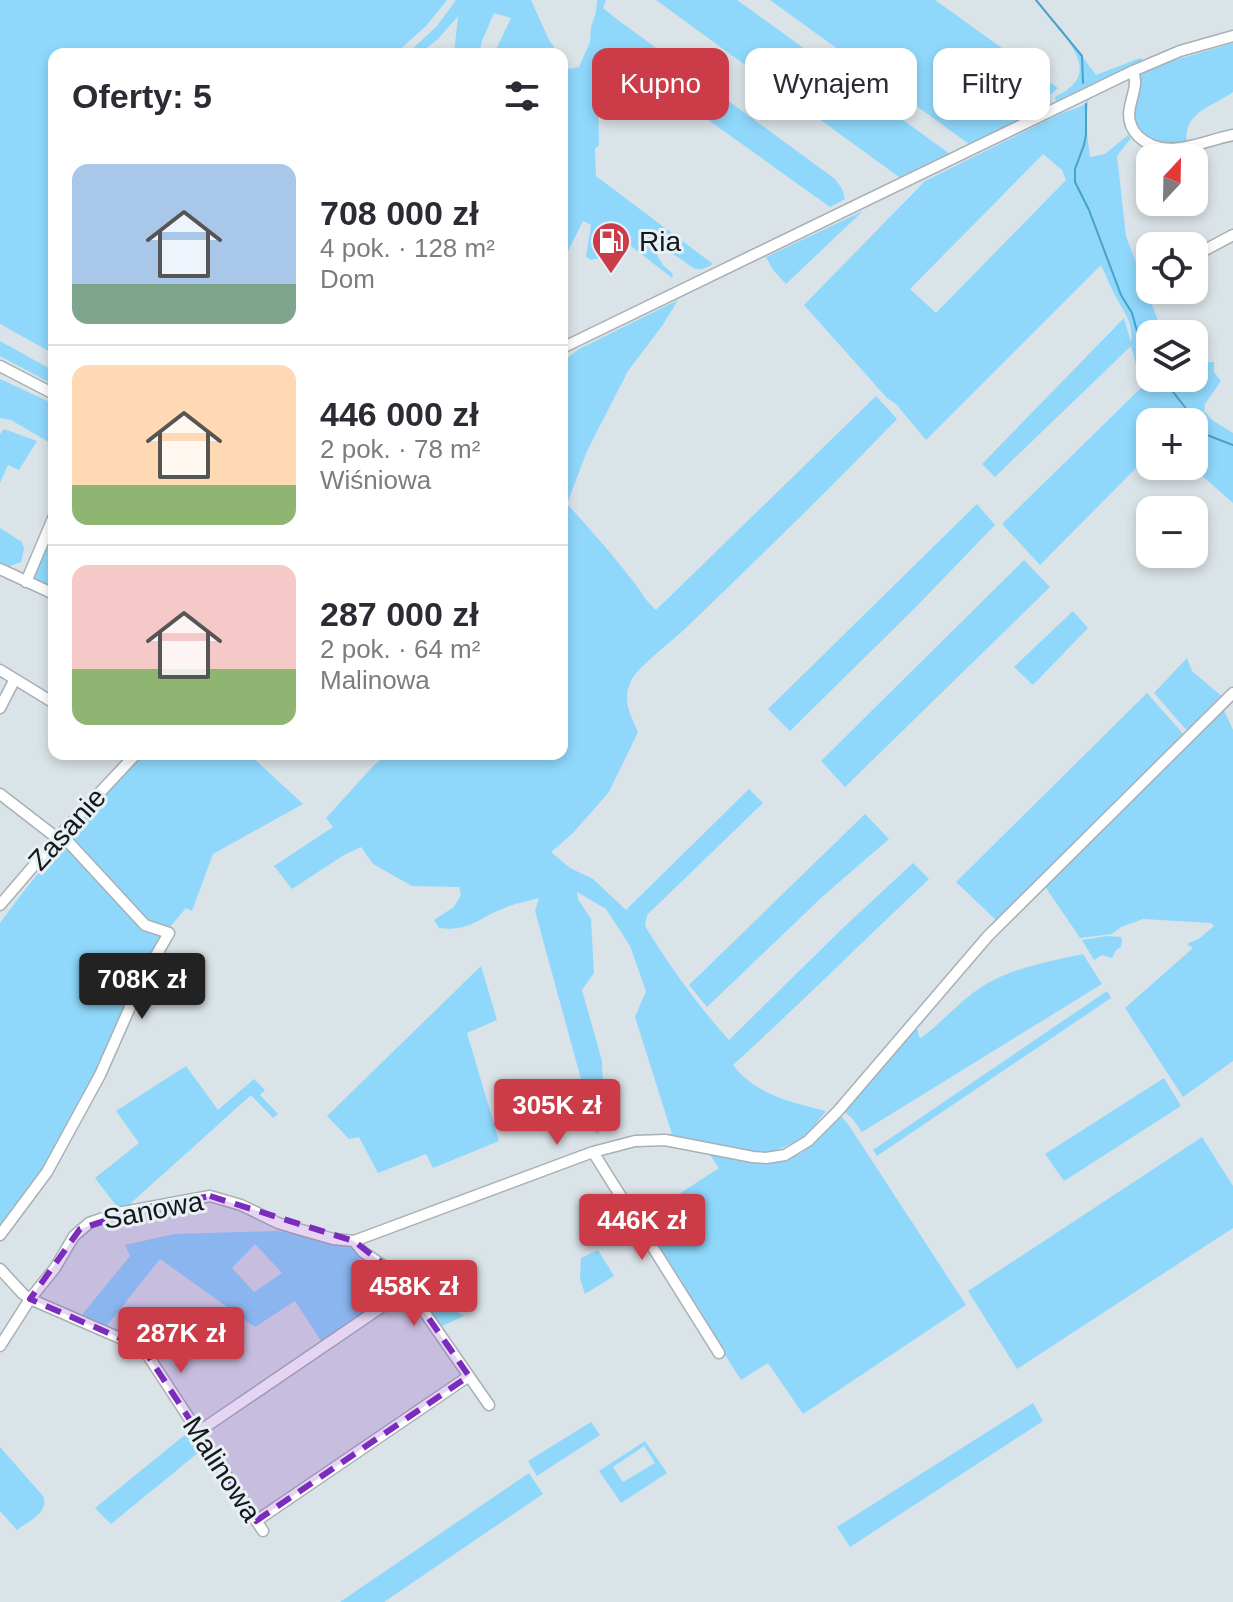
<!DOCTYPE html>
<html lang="pl">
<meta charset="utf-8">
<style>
:root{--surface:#fff;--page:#f2f2f3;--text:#2b2b33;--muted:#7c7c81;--line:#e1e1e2;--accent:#cc3c48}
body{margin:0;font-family:Helvetica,sans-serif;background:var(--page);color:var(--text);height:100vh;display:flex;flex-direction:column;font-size:30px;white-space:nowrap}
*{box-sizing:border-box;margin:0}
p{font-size:26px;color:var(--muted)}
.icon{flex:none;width:44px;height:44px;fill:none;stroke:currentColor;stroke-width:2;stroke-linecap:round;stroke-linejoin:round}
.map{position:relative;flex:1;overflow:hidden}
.sheet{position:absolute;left:48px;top:48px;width:520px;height:712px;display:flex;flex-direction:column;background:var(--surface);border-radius:16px;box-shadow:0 4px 12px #0003}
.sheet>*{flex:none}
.guide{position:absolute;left:592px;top:48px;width:520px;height:72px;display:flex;gap:16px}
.needle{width:52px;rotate:22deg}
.buttons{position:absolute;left:1136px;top:144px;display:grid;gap:16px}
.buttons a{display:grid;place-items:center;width:72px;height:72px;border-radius:16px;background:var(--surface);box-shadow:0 4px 12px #0003;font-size:40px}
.price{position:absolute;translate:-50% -68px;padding:0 18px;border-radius:8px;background:var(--accent);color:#fff;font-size:26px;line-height:52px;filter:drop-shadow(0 2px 4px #0008)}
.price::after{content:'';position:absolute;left:50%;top:48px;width:24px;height:18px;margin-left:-12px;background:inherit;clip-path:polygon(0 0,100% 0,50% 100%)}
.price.on{background:#222;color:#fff}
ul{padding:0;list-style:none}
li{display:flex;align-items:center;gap:24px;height:200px;padding:0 24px}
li+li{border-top:2px solid var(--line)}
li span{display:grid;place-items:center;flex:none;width:224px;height:160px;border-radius:16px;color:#555}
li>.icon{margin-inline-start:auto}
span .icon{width:96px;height:96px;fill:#fffc;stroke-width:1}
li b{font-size:34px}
h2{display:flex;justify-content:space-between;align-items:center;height:96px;padding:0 24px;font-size:34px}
.chip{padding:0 28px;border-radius:16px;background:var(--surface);box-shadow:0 4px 12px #0003;font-size:28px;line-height:72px}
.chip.on{background:var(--accent);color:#fff}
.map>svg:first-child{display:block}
.green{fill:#8fd8fc;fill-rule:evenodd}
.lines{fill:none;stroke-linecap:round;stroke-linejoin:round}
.stream{stroke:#48a1c9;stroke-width:2}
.minor-casing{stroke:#a8b0b5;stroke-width:13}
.minor{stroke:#fff;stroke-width:10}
.marked{fill:#7b2cbf;fill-opacity:0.2;stroke:#7b2cbf;stroke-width:6;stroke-dasharray:16 10;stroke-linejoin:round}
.labels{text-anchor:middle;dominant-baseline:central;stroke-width:6;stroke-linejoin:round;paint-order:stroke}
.poi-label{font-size:28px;fill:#151819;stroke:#e7f0f5;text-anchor:start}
.street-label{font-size:28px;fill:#151819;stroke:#e7f0f5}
</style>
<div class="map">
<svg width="1233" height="1602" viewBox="0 0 1233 1602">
<rect width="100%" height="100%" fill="#dae3e8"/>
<path class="green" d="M 0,0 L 447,0 L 426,26 L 395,54 L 54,54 L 54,354 L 0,324 Z
M 456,0 L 531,0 L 549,40 L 559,54 L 494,54 L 511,18 L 494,13 L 482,41 L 479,54 L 454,54 L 458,16 L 438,39 L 419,54 L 407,54 L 437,26 Z
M 597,0 L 606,0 L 603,8 L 618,20 L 835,179 L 842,189 L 845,199 L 830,207 L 637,69 L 627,65 L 618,72 L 618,100 L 607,92 L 601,94 L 598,104 L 599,145 L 595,149 L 596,176 L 713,264 C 694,275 694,267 679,258 C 673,254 667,252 661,249 L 656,253 L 663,265 L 673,274 L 672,278 L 604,225 L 608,251 L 604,257 L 591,260 L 586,257 L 591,225 L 583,221 L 562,263 L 562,58 L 569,69 L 579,67 L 590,42 L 591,27 L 596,12 Z
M 656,0 L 737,0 L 950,154 L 899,177 Z
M 770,0 L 935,0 L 1058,88 L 1050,95 L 1051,105 L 969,144 Z
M 1057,23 L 1096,75 L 1140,58 L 1143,60 L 1056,101 L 1055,97 C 1098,76 1076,54 1057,23 Z
M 1233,43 L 1233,92 C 1212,107 1182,112 1187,144 L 1167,147 L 1142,137 L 1132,116 L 1141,74 L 1172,61 Z
M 1088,100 L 1086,125 L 1090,157 L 1105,154 L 1128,135 L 1131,138 L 1117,156 L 1126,236 L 1163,334 L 1150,334 L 1150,378 L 1194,378 L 1194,365 L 1202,362 L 1214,362 L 1214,372 L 1221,381 L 1205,404 L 1204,411 L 1212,420 L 1233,433 L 1233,503 L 1191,466 L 1194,466 L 1194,422 L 1150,422 L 1150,454 L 1040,565 L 1002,524 L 1142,387 L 1131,346 L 995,477 L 982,464 L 1124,318 L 1131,343 C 1135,322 1120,307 1112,289 C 1108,281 1105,273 1101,265 L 926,440 L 896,404 L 887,398 L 804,305 L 925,181 L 1062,113 L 1082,106 ZM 1043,154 L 1062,170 L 1066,180 L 936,313 L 910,289 Z
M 863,211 L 786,284 L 773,270 L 766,257 Z
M 678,300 L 662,326 L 628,371 L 587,451 L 567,504 C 590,529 612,554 633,581 C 641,591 646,602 656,610 L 876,396 L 897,419 C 829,490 758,558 688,626 C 675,639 637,667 631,681 C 622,700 630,714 638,732 L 609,792 L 573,833 L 551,852 L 570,868 L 593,879 L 626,910 L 749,789 L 763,803 L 647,915 L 645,926 C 670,966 697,1005 729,1040 L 844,927 L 913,863 L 929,879 C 863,941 799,1005 733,1065 C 756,1095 791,1102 826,1111 L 810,1131 L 797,1141 L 772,1152 L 749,1151 L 660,1135 L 672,1134 L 635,1017 L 646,991 L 630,946 L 606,909 L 577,892 L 578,899 L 591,919 L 594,973 L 582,990 L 602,1061 L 603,1086 L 608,1126 L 596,1134 L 535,911 L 539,898 C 528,901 517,903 507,907 C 479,917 471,932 439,928 L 434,920 L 454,907 L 461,895 L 459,887 L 412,886 L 373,864 L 361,847 L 344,855 L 292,889 L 274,866 L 333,827 L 326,818 L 374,765 L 388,754 L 562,754 L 562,385 L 567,377 L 562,371 L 562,362 L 579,349 Z
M 0,341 L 54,371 L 54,385 L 0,356 Z
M 0,379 L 54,404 L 54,445 L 11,420 L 0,418 Z
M 4,429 L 37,441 L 19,470 L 8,465 L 0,483 L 0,434 Z
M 977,504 L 995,525 L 914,609 L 790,731 L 768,709 Z
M 0,528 L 22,542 L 24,549 L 21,562 L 8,567 L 0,563 Z
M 44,546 L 54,550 L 54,589 L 32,579 Z
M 1024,560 L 1050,587 L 845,787 L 821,761 Z
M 1073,611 L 1088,628 L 1033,685 L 1014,667 Z
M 1187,658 L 1192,671 L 1224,698 L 1189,733 L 1154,693 Z
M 1147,693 L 1185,736 L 996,920 L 956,882 Z
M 1223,708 L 1233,730 L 1233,1061 L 1183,1097 L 1125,1008 L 1193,948 L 1187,944 L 1200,938 L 1214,926 L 1211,923 L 1143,919 L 1121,927 L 1112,934 L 1080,938 L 1044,885 Z
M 140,754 L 249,754 L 303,804 L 213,854 L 192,911 L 186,908 L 164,934 L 97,1075 L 43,1172 L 0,1231 L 0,923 L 20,896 L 62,844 L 123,909 L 68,839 L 69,833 L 76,823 Z
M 865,814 L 889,839 L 822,897 L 707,1007 L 689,985 Z
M 1107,936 L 1121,937 L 1122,941 L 1121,947 L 1116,950 L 1112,958 L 1102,955 L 1094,960 L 1082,940 Z
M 1083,954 L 1102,984 L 862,1132 L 852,1118 L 842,1110 L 913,1026 L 918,1030 L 919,1037 L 921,1038 C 944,1021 963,997 988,983 C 1017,967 1051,961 1083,954 Z
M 481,966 L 497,1020 L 467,1033 L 499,1141 L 433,1168 L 426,1154 L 378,1173 L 359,1137 L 349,1139 L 327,1116 Z
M 1107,991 L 1111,998 L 877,1156 L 873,1150 Z
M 186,1066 L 218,1110 L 254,1079 L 265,1090 L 260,1095 L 278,1114 L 273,1118 L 251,1095 L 121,1212 L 95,1178 L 139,1143 L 116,1111 Z
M 1164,1078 L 1181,1106 L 1064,1181 L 1045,1154 Z
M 840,1115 L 848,1124 L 966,1305 L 803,1414 L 768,1363 L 741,1380 L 639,1220 L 719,1168 L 710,1155 C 748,1161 782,1172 814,1144 C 823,1135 831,1124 840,1115 Z
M 1202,1137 L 1233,1186 L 1233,1228 L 1017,1369 L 968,1291 Z
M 277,1231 L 298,1233 L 356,1246 L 403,1286 L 321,1341 L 295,1301 L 255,1327 L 160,1259 L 105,1328 L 80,1317 L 130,1256 L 125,1245 L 174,1234 ZM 255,1244 L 282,1273 L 254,1292 L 232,1268 Z
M 598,1250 L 614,1276 L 585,1294 L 580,1279 L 581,1258 Z
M 437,1298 L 464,1316 L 438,1328 L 423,1305 Z
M 1033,1403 L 1043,1421 L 850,1547 L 837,1527 Z
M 591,1422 L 600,1435 L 537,1476 L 528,1461 Z
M 192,1429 L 204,1448 L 111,1524 L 95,1508 Z
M 645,1441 L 667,1473 L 621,1503 L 599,1471 ZM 644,1446 L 655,1463 L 623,1482 L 613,1467 Z
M 0,1447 L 43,1496 C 50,1512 29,1521 17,1530 L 0,1511 Z
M 529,1473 L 543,1494 L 384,1602 L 340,1602 Z"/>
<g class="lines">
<path class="stream" d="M 1036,0 L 1082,56 L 1083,83
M 1086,104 L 1086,135 L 1084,145 L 1075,169 L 1075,182 L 1089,210 L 1121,295 L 1132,313 L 1143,353 L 1150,363
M 1162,378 L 1207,435 L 1233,445"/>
<defs>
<path id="minor" d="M 1133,71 C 1139,86 1130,98 1129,114 C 1129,122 1132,130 1138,136 C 1165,162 1202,141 1233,135
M 1194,256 L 1233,235
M 562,348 L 1133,71 L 1180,51 L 1233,36
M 0,366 L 54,394
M 0,569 L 54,594
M 26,582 L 54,516
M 0,670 L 54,703
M 0,708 L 15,679
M 0,794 L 57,838
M 0,905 L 61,834 L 136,754
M 593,1152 L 719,1353
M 0,1235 L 47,1172 L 100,1075 L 142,980 L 169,933 L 145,925 L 61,834
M 354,1241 L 363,1252 L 400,1277 L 489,1405
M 0,1269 L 23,1294 L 30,1299 L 143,1348 L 263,1531
M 0,1346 L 30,1299 L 55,1268 L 74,1236 L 89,1223 L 118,1213 L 210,1196 L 241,1205 L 278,1223 L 298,1229 L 333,1239 L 354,1241 L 593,1152 L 635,1141 L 665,1140 L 753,1157 L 766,1158 L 785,1155 L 808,1141 L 838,1111 L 988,936 L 1233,693
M 198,1432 L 408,1289
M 256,1521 L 469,1376"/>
</defs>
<use href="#minor" class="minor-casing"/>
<use href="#minor" class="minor"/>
</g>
<path class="marked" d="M 210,1196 L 354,1241 L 400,1277 L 469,1376 L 256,1521 L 143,1348 L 30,1299 L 80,1229 L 143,1208 Z"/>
<defs>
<symbol id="fuel-pin" viewBox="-11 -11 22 30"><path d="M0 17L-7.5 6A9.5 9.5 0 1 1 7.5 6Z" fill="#cc3c48" stroke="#e7f0f5"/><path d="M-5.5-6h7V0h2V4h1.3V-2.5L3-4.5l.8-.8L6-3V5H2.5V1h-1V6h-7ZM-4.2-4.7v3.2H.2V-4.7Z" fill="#fff"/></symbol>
</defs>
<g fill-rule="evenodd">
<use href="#fuel-pin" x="589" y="219" width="44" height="60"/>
</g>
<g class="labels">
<g class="poi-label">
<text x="639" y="241">Ria</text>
</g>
<g class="street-label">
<text transform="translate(67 829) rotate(-48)">Zasanie</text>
<text transform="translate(153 1210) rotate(-11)">Sanowa</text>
<text transform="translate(222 1469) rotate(57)">Malinowa</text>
</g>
</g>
</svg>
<div class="buttons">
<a><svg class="needle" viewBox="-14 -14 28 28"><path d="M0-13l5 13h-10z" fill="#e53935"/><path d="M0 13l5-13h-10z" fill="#7c7c81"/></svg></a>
<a><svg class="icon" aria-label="locate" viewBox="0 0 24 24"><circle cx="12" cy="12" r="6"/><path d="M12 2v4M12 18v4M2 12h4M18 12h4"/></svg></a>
<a><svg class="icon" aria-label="layers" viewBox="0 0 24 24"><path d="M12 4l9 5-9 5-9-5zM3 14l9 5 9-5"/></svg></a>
<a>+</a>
<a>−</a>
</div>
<b class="price on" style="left:142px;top:1021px">708K zł</b>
<b class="price" style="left:557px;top:1147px">305K zł</b>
<b class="price" style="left:642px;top:1262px">446K zł</b>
<b class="price" style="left:414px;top:1328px">458K zł</b>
<b class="price" style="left:181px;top:1375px">287K zł</b>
<div class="guide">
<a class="chip on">Kupno</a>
<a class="chip">Wynajem</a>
<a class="chip">Filtry</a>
</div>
<section class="sheet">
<h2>Oferty: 5<svg class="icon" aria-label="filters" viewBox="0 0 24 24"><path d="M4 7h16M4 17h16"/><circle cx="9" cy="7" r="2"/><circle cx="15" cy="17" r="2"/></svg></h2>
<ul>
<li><span style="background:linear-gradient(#a9c7e8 75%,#7fa58c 0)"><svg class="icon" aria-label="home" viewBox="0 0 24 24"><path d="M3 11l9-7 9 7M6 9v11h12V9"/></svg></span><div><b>708 000 zł</b><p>4 pok. · 128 m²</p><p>Dom</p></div></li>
<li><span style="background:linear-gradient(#ffd9b3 75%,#8fb573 0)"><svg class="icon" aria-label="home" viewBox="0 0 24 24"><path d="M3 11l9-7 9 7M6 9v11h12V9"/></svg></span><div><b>446 000 zł</b><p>2 pok. · 78 m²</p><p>Wiśniowa</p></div></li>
<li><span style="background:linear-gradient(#f6c9c9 65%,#8fb573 0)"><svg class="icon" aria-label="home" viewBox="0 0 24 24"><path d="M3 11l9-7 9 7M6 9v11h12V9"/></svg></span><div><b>287 000 zł</b><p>2 pok. · 64 m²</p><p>Malinowa</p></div></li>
</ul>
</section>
</div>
